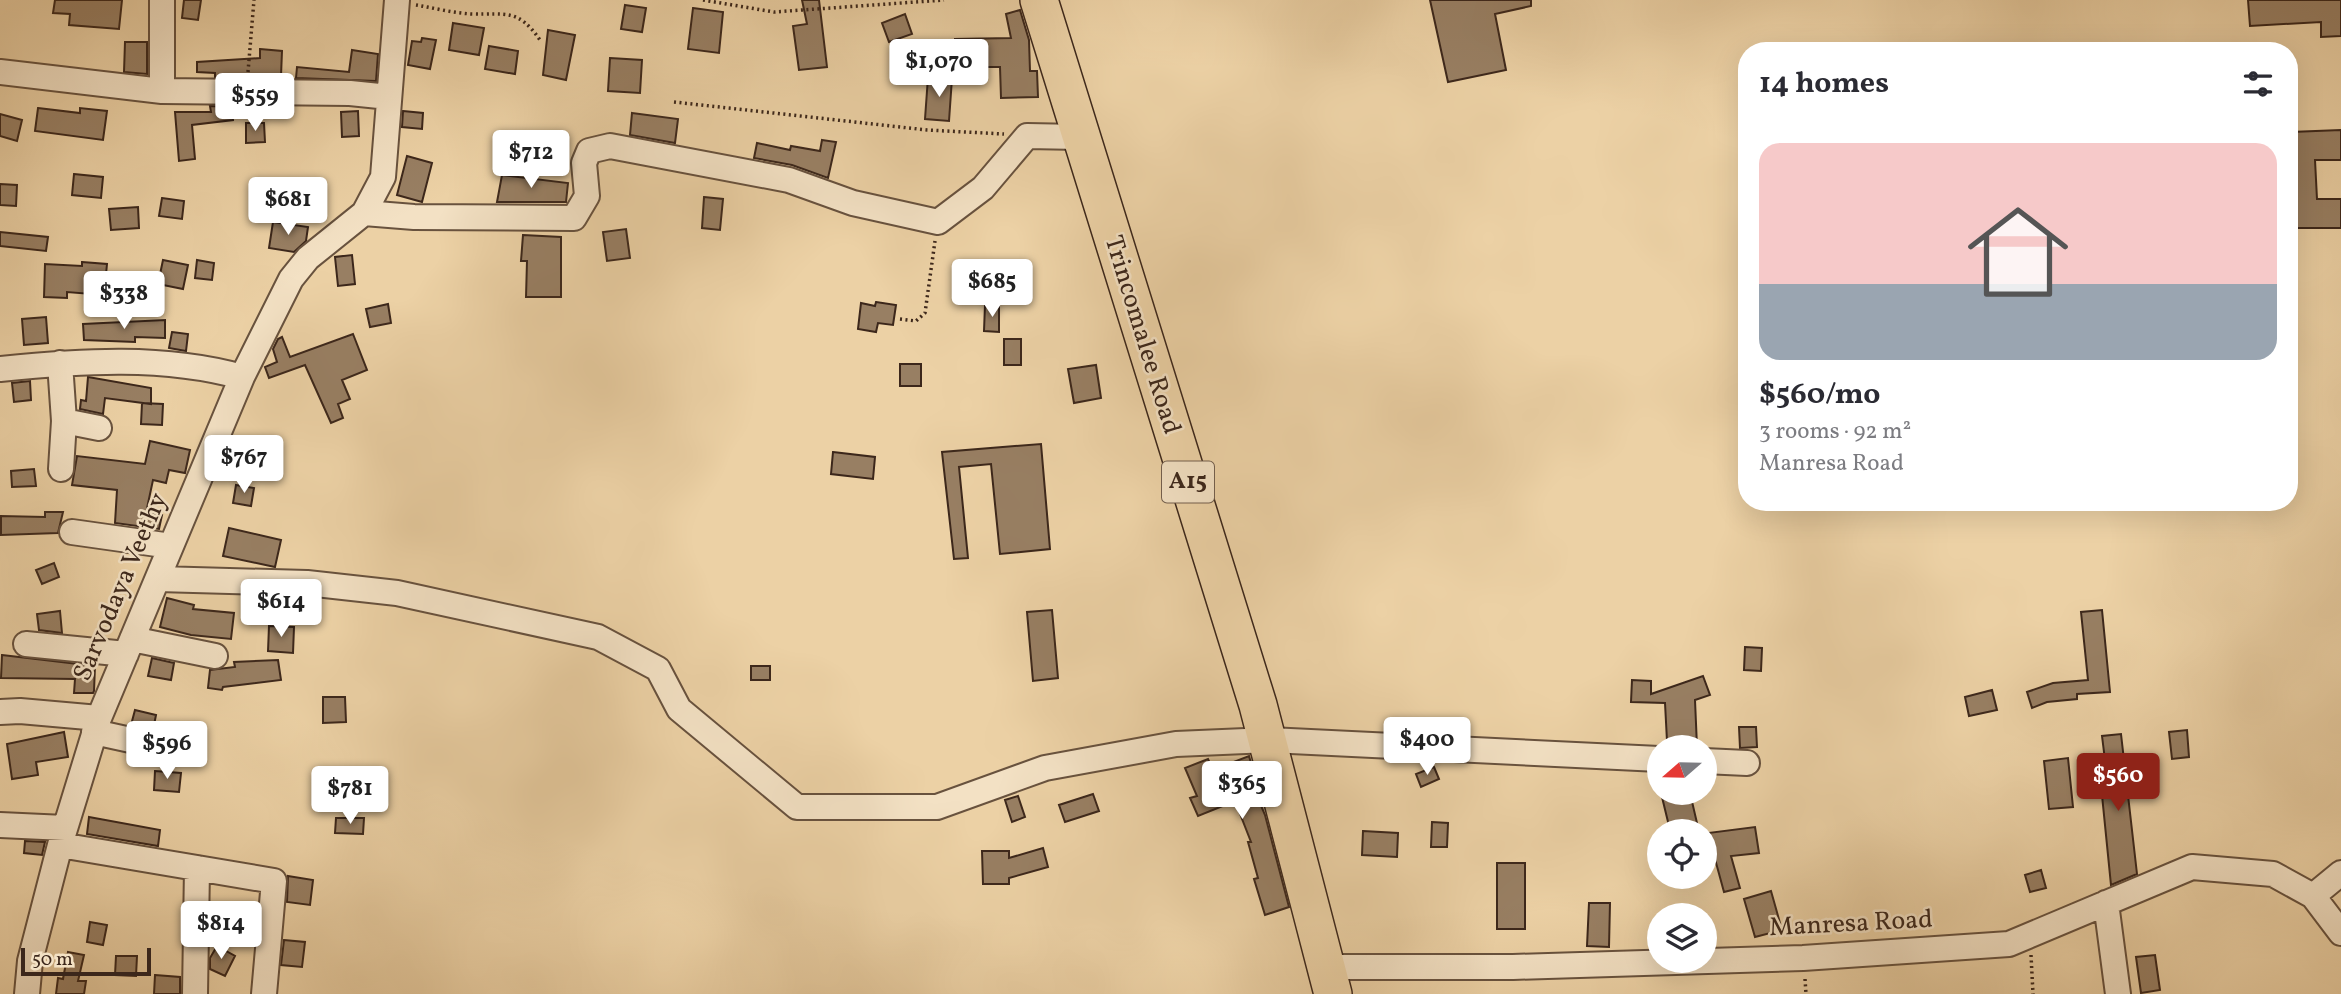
<!DOCTYPE html>
<meta charset="utf-8">
<style>
:root{--surface:#fff;--page:#f2f2f3;--text:#2b2b33;--muted:#7c7c81;--line:#e1e1e2;--accent:#8f2418}
body{margin:0;font-family:Vollkorn,serif;background:var(--page);color:var(--text);height:100vh;display:flex;flex-direction:column;font-size:26px;white-space:nowrap}
*{box-sizing:border-box;margin:0}
p{font-size:23px;color:var(--muted)}
.icon{flex:none;width:38px;height:38px;fill:none;stroke:currentColor;stroke-width:2;stroke-linecap:round;stroke-linejoin:round}
.map{position:relative;flex:1;overflow:hidden}
.drawer{position:absolute;left:1738px;top:42px;width:560px;height:469px;display:flex;flex-direction:column;background:var(--surface);border-radius:28px;box-shadow:0 7px 28px #0002}
.drawer>*{flex:none}
.needle{width:46px;rotate:250deg}
.fabs{position:absolute;left:1647px;top:735px;display:grid;gap:14px}
.fabs a{display:grid;place-items:center;width:70px;height:70px;border-radius:50%;background:var(--surface);box-shadow:0 7px 28px #0002;font-size:35px}
.scale{position:absolute;left:21px;bottom:18px;width:130px;box-sizing:border-box;padding-left:7px;border:4px solid #3c271b;border-top:0;font-size:19px;line-height:24px;white-space:nowrap;color:#3c271b;-webkit-text-stroke:5px #f3e1c4;paint-order:stroke}
.price{position:absolute;translate:-50% -60px;padding:0 16px;border-radius:7px;background:#fff;color:#222;font-size:23px;line-height:46px;filter:drop-shadow(0 2px 4px #0008)}
.price::after{content:'';position:absolute;left:50%;top:42px;width:21px;height:16px;margin-left:-10px;background:inherit;clip-path:polygon(0 0,100% 0,50% 100%)}
.price.on{background:var(--accent);color:#fff}
ul{padding:0;list-style:none}
li{display:grid;align-content:center;gap:14px;height:371px;padding:0 21px}
li+li{border-top:2px solid var(--line)}
li span{display:grid;place-items:center;height:217px;border-radius:21px;color:#555}
li>.icon{margin-inline-start:auto}
span .icon{width:126px;height:126px;fill:#fffc;stroke-width:1}
li b{font-size:30px}
h2{display:flex;justify-content:space-between;align-items:center;height:84px;padding:0 21px;font-size:30px}
.map>svg:first-child{display:block}
.building{fill:#987f63;stroke:#3c271b;stroke-width:2}
.lines{fill:none;stroke-linecap:round;stroke-linejoin:round}
.minor-casing{stroke:#68523e;stroke-width:28}
.highway-casing{stroke:#3c271b;stroke-width:40}
.path{stroke:#3c271b;stroke-width:3.5;stroke-dasharray:2 3.5;stroke-linecap:butt}
.minor{stroke:#f3e1c4;stroke-width:24}
.highway{stroke:#ecd1a5;stroke-width:37}
.labels{text-anchor:middle;dominant-baseline:central;stroke-width:5;stroke-linejoin:round;paint-order:stroke}
.shield{fill:#f3e1c4;stroke:#735f4e;stroke-width:2}
.shield-label{font-size:24px;font-weight:bold;fill:#3c271b}
.street-label{font-size:26px;fill:#3c271b;stroke:#f3e1c4}
</style>
<div class="map">
<svg width="2341" height="994" viewBox="0 0 2341 994">
<rect width="100%" height="100%" fill="#ecd1a5"/>
<filter id="stains"><feTurbulence type="fractalNoise" baseFrequency=".00286" numOctaves="4"/><feColorMatrix values="0 0 0 0 .2 0 0 0 0 .09 0 0 0 0 .02 0 0 0 .5 -.17"/></filter>
<radialGradient id="worn" r=".72"><stop offset=".6" stop-color="#630" stop-opacity="0"/><stop offset="1" stop-color="#630" stop-opacity=".3"/></radialGradient>
<path class="building" d="M 55,0 L 122,0 L 119,29 L 69,25 L 70,14 L 53,13 Z
M 184,0 L 201,0 L 198,20 L 182,18 Z
M 802,0 L 819,0 L 827,67 L 799,70 L 793,26 L 807,24 Z
M 1430,0 L 1531,0 L 1531,6 L 1495,14 L 1506,70 L 1448,82 Z
M 2248,0 L 2341,0 L 2341,36 L 2321,37 L 2321,22 L 2250,26 Z
M 625,5 L 646,8 L 642,32 L 621,29 Z
M 693,8 L 723,12 L 719,53 L 688,49 Z
M 1020,10 L 1029,40 L 1030,71 L 1037,71 L 1038,97 L 1001,98 L 1000,67 L 955,67 L 955,39 L 1011,38 L 1006,14 Z
M 905,14 L 912,34 L 889,42 L 882,23 Z
M 453,23 L 484,28 L 479,55 L 449,50 Z
M 548,30 L 575,35 L 566,80 L 543,75 Z
M 422,38 L 436,40 L 430,69 L 408,65 L 412,41 L 421,42 Z
M 125,42 L 147,42 L 147,74 L 124,72 Z
M 489,46 L 518,51 L 515,74 L 485,69 Z
M 260,49 L 282,51 L 281,76 L 234,74 L 235,77 L 215,77 L 215,73 L 197,72 L 197,62 L 260,58 Z
M 352,50 L 378,54 L 376,81 L 296,78 L 297,67 L 349,72 Z
M 610,58 L 642,60 L 640,93 L 608,91 Z
M 928,77 L 952,78 L 949,121 L 925,119 Z
M 210,106 L 232,107 L 233,120 L 192,125 L 195,159 L 179,161 L 175,112 L 211,112 Z
M 38,108 L 80,113 L 80,108 L 107,111 L 103,140 L 35,131 Z
M 358,111 L 359,136 L 342,137 L 341,112 Z
M 403,111 L 423,113 L 422,129 L 402,127 Z
M 632,113 L 678,119 L 675,143 L 630,135 Z
M 0,114 L 22,120 L 17,141 L 0,136 Z
M 246,123 L 264,123 L 265,142 L 246,143 Z
M 2341,130 L 2341,160 L 2315,160 L 2317,199 L 2341,199 L 2341,228 L 2296,228 L 2291,132 Z
M 822,140 L 836,142 L 828,178 L 792,165 L 754,158 L 757,143 L 790,150 L 791,146 L 820,151 Z
M 407,156 L 432,163 L 422,202 L 397,195 Z
M 74,174 L 103,177 L 101,198 L 72,195 Z
M 502,175 L 568,183 L 566,202 L 497,202 Z
M 0,184 L 17,185 L 16,206 L 0,205 Z
M 704,197 L 723,199 L 720,230 L 702,228 Z
M 162,198 L 184,201 L 182,219 L 159,216 Z
M 138,207 L 139,228 L 111,230 L 109,209 Z
M 273,222 L 308,227 L 306,241 L 294,252 L 269,248 Z
M 626,229 L 630,258 L 607,261 L 603,232 Z
M 0,232 L 48,237 L 46,251 L 0,246 Z
M 523,235 L 561,237 L 561,297 L 526,297 L 527,261 L 521,261 Z
M 352,255 L 355,284 L 338,286 L 335,257 Z
M 163,260 L 188,265 L 183,289 L 158,284 Z
M 197,260 L 214,263 L 212,280 L 195,278 Z
M 82,262 L 107,264 L 104,295 L 67,292 L 67,298 L 44,297 L 45,264 L 82,266 Z
M 876,302 L 896,305 L 893,325 L 878,323 L 876,332 L 858,329 L 861,303 L 875,306 Z
M 388,304 L 391,323 L 370,327 L 366,309 Z
M 985,305 L 999,306 L 999,332 L 984,331 Z
M 46,317 L 48,343 L 24,345 L 22,319 Z
M 165,320 L 165,338 L 135,337 L 135,342 L 84,340 L 83,324 Z
M 172,332 L 188,334 L 186,351 L 169,348 Z
M 353,334 L 367,370 L 342,380 L 350,399 L 338,404 L 343,418 L 331,423 L 305,365 L 269,378 L 265,367 L 277,362 L 273,349 L 278,339 L 282,337 L 290,357 Z
M 1004,339 L 1021,339 L 1021,365 L 1004,365 Z
M 900,364 L 921,364 L 921,386 L 900,386 Z
M 1096,365 L 1101,398 L 1074,403 L 1068,369 Z
M 88,377 L 151,388 L 151,404 L 105,398 L 103,414 L 80,409 L 81,400 L 86,401 Z
M 30,381 L 31,400 L 14,402 L 12,383 Z
M 142,403 L 163,404 L 162,425 L 141,424 Z
M 150,441 L 190,450 L 185,473 L 169,470 L 166,483 L 153,480 L 146,513 L 162,515 L 159,529 L 115,523 L 117,490 L 72,485 L 77,456 L 145,464 Z
M 1041,444 L 1050,549 L 1000,554 L 991,464 L 959,467 L 968,558 L 954,559 L 942,452 Z
M 833,452 L 875,457 L 873,479 L 831,474 Z
M 34,469 L 36,486 L 12,487 L 11,471 Z
M 236,485 L 254,488 L 251,506 L 233,503 Z
M 45,512 L 63,512 L 58,533 L 1,535 L 1,516 L 45,517 Z
M 229,528 L 281,540 L 275,567 L 223,556 Z
M 54,563 L 59,577 L 42,584 L 36,570 Z
M 167,598 L 194,605 L 193,609 L 234,613 L 231,639 L 191,635 L 160,627 Z
M 1052,610 L 1058,678 L 1033,681 L 1027,612 Z
M 2102,610 L 2110,692 L 2077,694 L 2077,699 L 2047,702 L 2032,708 L 2027,692 L 2053,683 L 2088,680 L 2081,612 Z
M 60,611 L 62,633 L 39,630 L 37,614 Z
M 269,626 L 294,627 L 293,653 L 268,651 Z
M 1745,647 L 1762,648 L 1761,671 L 1744,670 Z
M 2,655 L 95,666 L 94,691 L 93,693 L 74,693 L 75,679 L 1,678 Z
M 152,658 L 174,663 L 171,680 L 148,676 Z
M 278,660 L 281,680 L 223,687 L 222,690 L 208,688 L 210,670 L 235,667 L 234,662 Z
M 751,666 L 770,666 L 770,680 L 751,680 Z
M 1703,676 L 1710,695 L 1695,700 L 1697,747 L 1678,747 L 1678,740 L 1667,741 L 1665,703 L 1631,702 L 1632,680 L 1651,681 L 1651,694 Z
M 1992,690 L 1997,710 L 1969,716 L 1965,697 Z
M 323,697 L 345,697 L 346,722 L 323,723 Z
M 135,710 L 156,715 L 153,730 L 131,725 Z
M 1739,727 L 1756,727 L 1757,747 L 1740,748 Z
M 2187,730 L 2189,757 L 2172,759 L 2169,732 Z
M 64,732 L 68,757 L 36,762 L 38,775 L 12,779 L 7,744 Z
M 2121,734 L 2137,874 L 2111,885 L 2101,785 L 2108,784 L 2102,736 Z
M 1249,756 L 1255,777 L 1250,779 L 1265,815 L 1289,907 L 1265,915 L 1254,879 L 1258,878 L 1248,842 L 1251,842 L 1235,801 L 1198,816 L 1190,798 L 1197,796 L 1185,768 L 1208,759 L 1213,770 Z
M 2068,758 L 2073,807 L 2049,809 L 2044,761 Z
M 1434,767 L 1439,779 L 1421,787 L 1416,774 Z
M 155,771 L 181,773 L 179,792 L 154,790 Z
M 1661,793 L 1690,793 L 1697,823 L 1670,830 Z
M 1093,794 L 1099,811 L 1065,822 L 1059,805 Z
M 1018,796 L 1025,817 L 1012,822 L 1005,800 Z
M 89,817 L 160,830 L 158,846 L 87,834 Z
M 336,818 L 364,818 L 363,834 L 335,833 Z
M 1432,822 L 1448,823 L 1447,847 L 1431,847 Z
M 1755,827 L 1759,853 L 1731,856 L 1740,888 L 1724,892 L 1715,859 L 1712,859 L 1708,833 Z
M 1363,831 L 1398,833 L 1397,857 L 1362,855 Z
M 25,841 L 45,842 L 42,855 L 24,853 Z
M 1043,848 L 1048,867 L 1009,878 L 1009,884 L 983,884 L 982,851 L 1009,851 L 1009,858 Z
M 1497,863 L 1525,863 L 1525,929 L 1497,929 Z
M 2041,870 L 2046,888 L 2030,892 L 2025,875 Z
M 288,876 L 313,880 L 310,905 L 287,902 Z
M 1771,891 L 1782,930 L 1755,937 L 1744,899 Z
M 1589,903 L 1610,903 L 1609,947 L 1587,946 Z
M 90,922 L 107,925 L 103,945 L 87,942 Z
M 284,940 L 305,942 L 302,967 L 281,965 Z
M 217,946 L 235,956 L 225,976 L 210,969 L 210,958 Z
M 68,952 L 84,955 L 78,981 L 86,981 L 84,994 L 56,994 L 58,978 L 63,979 Z
M 2155,955 L 2160,990 L 2141,993 L 2136,957 Z
M 116,956 L 137,956 L 136,976 L 115,975 Z
M 155,975 L 180,977 L 180,994 L 154,994 Z"/>
<g class="lines">
<defs>
<path id="minor" d="M 162,0 L 162,91
M 0,72 L 162,91 L 350,93 L 389,97
M 364,213 L 414,217 L 574,218 L 587,196 L 584,163 L 589,151 L 610,146 L 789,180 L 853,203 L 938,222 L 983,188 L 1027,136 L 1080,137
M 60,363 L 64,421 L 99,428
M 0,369 C 80,361 164,355 242,377
M 61,469 L 64,421
M 72,532 L 171,546
M 158,579 L 307,583 L 397,593 L 598,637 L 658,669 L 679,709 L 797,807 L 937,807 L 1045,768 L 1176,744 L 1269,740 L 1659,759
M 132,639 L 215,656
M 26,644 L 126,654
M 0,712 L 20,711 L 99,718
M 94,732 L 149,744
M 1704,761 L 1747,763
M 0,825 L 65,828
M 60,845 L 274,881 L 264,994
M 2313,896 L 2341,873
M 2106,903 L 2118,994
M 1325,967 L 1513,967 L 1803,958 L 2009,944 L 2192,867 L 2273,874 L 2313,896 L 2341,933
M 27,994 L 30,961 L 60,845 L 99,718 L 242,377 L 291,279 L 308,258 L 364,213 L 383,177 L 397,0
M 195,994 L 197,868"/>
<path id="highway" d="M 1039,0 L 1258,705 L 1333,994"/>
</defs>
<use href="#minor" class="minor-casing"/>
<use href="#highway" class="highway-casing"/>
<path class="path" d="M 703,0 L 774,12 L 944,0
M 416,5 C 434,8 453,13 472,14 C 506,15 518,8 540,40
M 248,72 L 254,0
M 674,102 L 927,130 L 1004,134
M 900,319 L 916,321 L 925,313 L 935,241
M 2031,955 L 2033,994
M 1805,979 L 1806,994"/>
<use href="#minor" class="minor"/>
<use href="#highway" class="highway"/>
</g>
<g class="labels">
<rect class="shield" x="1162" y="461.5" width="52" height="41" rx="5"/>
<g class="shield-label">
<text x="1188" y="482">A15</text>
</g>
<g class="street-label">
<text transform="translate(1142 335) rotate(73)">Trincomalee Road</text>
<text transform="translate(121 587) rotate(-67)">Sarvodaya Veethy</text>
<text transform="translate(1851 924) rotate(-3)">Manresa Road</text>
</g>
</g>
<rect width="100%" height="100%" filter="url(#stains)"/>
<rect width="100%" height="100%" fill="url(#worn)"/>
</svg>
<div class="fabs">
<a><svg class="needle" viewBox="-14 -14 28 28"><path d="M0-13l5 13h-10z" fill="#e53935"/><path d="M0 13l5-13h-10z" fill="#7c7c81"/></svg></a>
<a><svg class="icon" aria-label="locate" viewBox="0 0 24 24"><circle cx="12" cy="12" r="6"/><path d="M12 2v4M12 18v4M2 12h4M18 12h4"/></svg></a>
<a><svg class="icon" aria-label="layers" viewBox="0 0 24 24"><path d="M12 4l9 5-9 5-9-5zM3 14l9 5 9-5"/></svg></a>
</div>
<div class="scale">50 m</div>
<b class="price" style="left:939px;top:99px">$1,070</b>
<b class="price" style="left:255px;top:133px">$559</b>
<b class="price" style="left:531px;top:190px">$712</b>
<b class="price" style="left:288px;top:237px">$681</b>
<b class="price" style="left:992px;top:319px">$685</b>
<b class="price" style="left:124px;top:331px">$338</b>
<b class="price" style="left:244px;top:495px">$767</b>
<b class="price" style="left:281px;top:639px">$614</b>
<b class="price" style="left:1427px;top:777px">$400</b>
<b class="price" style="left:167px;top:781px">$596</b>
<b class="price on" style="left:2118px;top:813px">$560</b>
<b class="price" style="left:1242px;top:821px">$365</b>
<b class="price" style="left:350px;top:826px">$781</b>
<b class="price" style="left:221px;top:961px">$814</b>
<section class="drawer">
<h2>14 homes<svg class="icon" aria-label="filters" viewBox="0 0 24 24"><path d="M4 7h16M4 17h16"/><circle cx="9" cy="7" r="2"/><circle cx="15" cy="17" r="2"/></svg></h2>
<ul>
<li><span style="background:linear-gradient(#f6c9c9 65%,#9aa5b1 0)"><svg class="icon" aria-label="home" viewBox="0 0 24 24"><path d="M3 11l9-7 9 7M6 9v11h12V9"/></svg></span><div><b>$560/mo</b><p>3 rooms · 92 m²</p><p>Manresa Road</p></div></li>
</ul>
</section>
</div>
